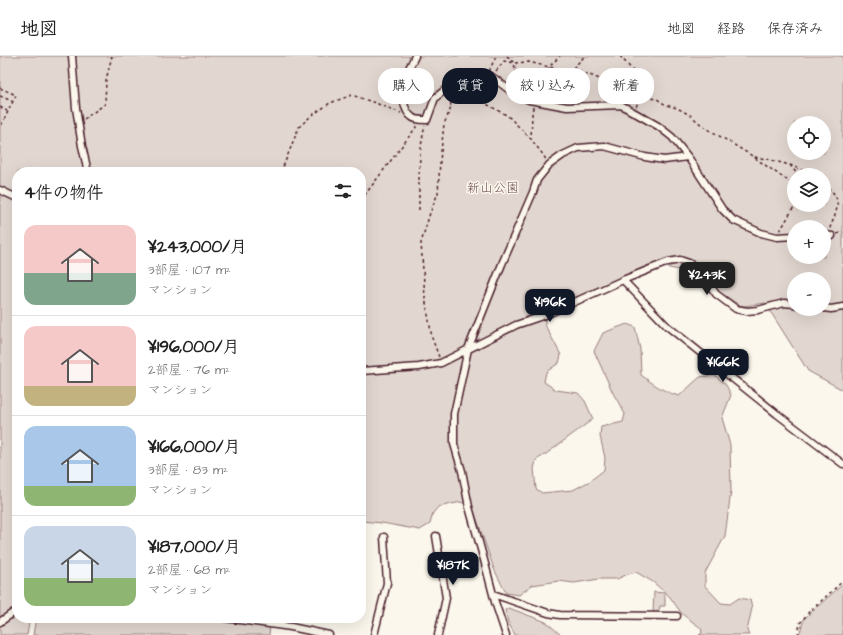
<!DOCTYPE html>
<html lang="ja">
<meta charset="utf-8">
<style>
:root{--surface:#fff;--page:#f2f2f2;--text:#222;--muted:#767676;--line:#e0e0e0;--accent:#111827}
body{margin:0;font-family:"Architects Daughter","Klee One",sans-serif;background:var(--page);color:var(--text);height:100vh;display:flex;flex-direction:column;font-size:15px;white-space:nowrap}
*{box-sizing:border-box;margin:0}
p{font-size:13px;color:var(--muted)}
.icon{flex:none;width:22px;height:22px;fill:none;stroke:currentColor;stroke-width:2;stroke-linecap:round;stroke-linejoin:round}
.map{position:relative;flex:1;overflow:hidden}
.sheet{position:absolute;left:12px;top:111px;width:354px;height:456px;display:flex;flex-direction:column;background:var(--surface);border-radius:16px;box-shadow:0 4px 16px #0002}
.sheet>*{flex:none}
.top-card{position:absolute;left:378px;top:12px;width:380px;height:36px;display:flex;gap:8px}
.controls{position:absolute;left:787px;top:60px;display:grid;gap:8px}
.controls a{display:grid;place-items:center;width:44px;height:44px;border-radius:50%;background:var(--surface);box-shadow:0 4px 16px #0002;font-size:20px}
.price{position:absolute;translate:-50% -34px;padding:0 9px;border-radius:8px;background:var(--accent);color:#fff;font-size:13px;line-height:26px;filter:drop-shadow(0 1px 2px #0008)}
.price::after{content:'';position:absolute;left:50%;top:24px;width:12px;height:9px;margin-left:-6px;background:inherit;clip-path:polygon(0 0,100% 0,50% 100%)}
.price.active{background:#222;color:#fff}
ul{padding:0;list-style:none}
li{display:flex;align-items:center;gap:12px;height:100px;padding:0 12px}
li+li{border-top:1px solid var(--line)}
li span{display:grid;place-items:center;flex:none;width:112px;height:80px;border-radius:12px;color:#555}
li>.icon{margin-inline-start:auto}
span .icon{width:48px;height:48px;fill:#fffc;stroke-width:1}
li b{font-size:17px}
h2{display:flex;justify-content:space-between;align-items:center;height:48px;padding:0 12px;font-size:17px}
.pill{padding:0 14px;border-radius:16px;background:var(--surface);box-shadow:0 4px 16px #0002;font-size:14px;line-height:36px}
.pill.active{background:var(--accent);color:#fff}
header{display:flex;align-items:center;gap:24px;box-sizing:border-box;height:56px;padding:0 20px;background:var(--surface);border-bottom:1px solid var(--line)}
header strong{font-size:19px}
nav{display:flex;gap:22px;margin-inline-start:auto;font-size:14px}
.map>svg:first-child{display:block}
.green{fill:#e2d7d0;stroke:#967b7e;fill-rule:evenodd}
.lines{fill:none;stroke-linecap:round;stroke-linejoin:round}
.street-casing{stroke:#4a1f2b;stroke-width:9}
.path{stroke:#4a1f2b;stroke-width:1.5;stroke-dasharray:3 3;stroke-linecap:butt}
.street{stroke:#fbf7ec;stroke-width:6}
.labels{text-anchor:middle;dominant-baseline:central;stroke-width:3;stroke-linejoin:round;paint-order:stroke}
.park-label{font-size:13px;fill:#704d54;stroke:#fbf7ec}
</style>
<header>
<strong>地図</strong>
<nav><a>地図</a><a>経路</a><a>保存済み</a></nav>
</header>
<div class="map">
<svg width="843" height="579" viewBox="0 0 843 579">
<rect width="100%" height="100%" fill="#fbf7ec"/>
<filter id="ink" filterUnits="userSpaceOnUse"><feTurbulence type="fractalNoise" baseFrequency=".025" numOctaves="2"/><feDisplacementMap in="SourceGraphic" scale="8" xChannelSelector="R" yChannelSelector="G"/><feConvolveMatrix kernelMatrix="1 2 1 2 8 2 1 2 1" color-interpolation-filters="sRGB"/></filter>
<g filter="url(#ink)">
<path class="green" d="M 0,0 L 843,0 L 843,334 L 808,315 L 765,247 L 744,250 L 739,249 L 718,235 L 710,223 L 693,217 L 651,208 L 559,249 L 545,254 L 545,269 L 561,299 L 559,307 L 546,316 L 544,326 L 556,334 L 578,337 L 585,345 L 593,363 L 546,398 L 536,404 L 534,413 L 536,433 L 542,437 L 573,434 L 590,425 L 604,414 L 605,402 L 600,380 L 601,371 L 623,366 L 625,358 L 613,337 L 594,295 L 603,277 L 627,268 L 635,271 L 640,293 L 641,319 C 653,328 664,336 679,340 L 700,321 L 715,319 L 726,329 L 731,339 L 722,362 L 730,389 L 731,435 L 725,480 L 705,517 L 705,530 L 721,547 L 730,548 L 739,542 L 750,544 L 752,552 L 747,575 L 749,579 L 699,579 L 702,577 L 701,572 L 682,558 L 670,541 L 653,526 L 636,516 L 628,518 L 617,523 L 599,523 L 574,527 L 559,525 L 532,529 L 519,539 L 506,537 L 494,513 L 473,452 L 461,446 L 438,451 L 433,457 L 430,468 L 420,474 L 382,467 L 361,465 L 361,116 L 17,116 L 17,562 L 30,562 L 27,579 L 0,579 ZM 794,67 L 824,67 L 824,97 L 794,97 ZM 794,119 L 824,119 L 824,149 L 794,149 ZM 794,171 L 824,171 L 824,201 L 794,201 ZM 794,223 L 824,223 L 824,253 L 794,253 Z
M 843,528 L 843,579 L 799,579 L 804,563 L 809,558 Z
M 654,536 L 664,537 L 665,541 L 665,550 L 660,550 L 659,554 L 657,557 L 653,557 Z
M 509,552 L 546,566 L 561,579 L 515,579 L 508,566 L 505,554 Z
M 36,562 L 225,562 L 270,568 L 269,579 L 33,579 Z"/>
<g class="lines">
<defs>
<path id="street" d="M 72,0 L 76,52 L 82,90 L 88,116
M 415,0 C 411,9 406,17 403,26 C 400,35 404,56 412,61 C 415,64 422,64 427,64 L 435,42 L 463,19 L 491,20 L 512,36 L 529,44 L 535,45 L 567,51 L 621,49 L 658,70 L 672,81 L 688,101 L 722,153 L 733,164 L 761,177 L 777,181 L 794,180
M 0,134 L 17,142
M 824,179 L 832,180
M 623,224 L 667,270 L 777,358 L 843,408
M 824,252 L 831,253 L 843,251
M 361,315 L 419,311 L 441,307 L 516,269 L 548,258 L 623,224 L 668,206 L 680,204 L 689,207 L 699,214 L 716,238 L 736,253 L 747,255 L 758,254 L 784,247 L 794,248
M 436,480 L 446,542 L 438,579
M 493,538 L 548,557 L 560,559 L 677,560
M 225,562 L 291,571 L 329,579
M 0,566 L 17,554
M 374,579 L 387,527 L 384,481
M 506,579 L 495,546 L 484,504 L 469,451 L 462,415 L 454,388 L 454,358 L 468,293 L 502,208 L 533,136 L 537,124 L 549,109 L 563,99 L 578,92 L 604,90 L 645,101 L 664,104 L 688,101"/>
</defs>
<use href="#street" class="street-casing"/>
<path class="path" d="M 507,0 L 514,7 L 516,18 L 519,25 L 527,27 L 541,27 L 545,24 L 549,11 L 560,0
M 620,0 L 633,15 L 640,41 L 636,51
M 573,12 L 585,0
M 490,15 L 490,13 L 496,0
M 496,15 L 504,5 L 514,7 L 529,6 L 549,11 L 564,14 L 573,12 L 597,22 L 613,26 L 640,41 L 657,43 L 666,49 L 677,52 L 690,59 L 703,70 L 754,101 L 767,103 L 790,109 L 814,119
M 0,32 L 16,39 L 0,72
M 454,35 L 481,45 L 508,60 L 531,83
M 0,40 L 12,45
M 0,51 L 7,55
M 533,51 L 532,59 L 531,83 L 544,100 L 546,104
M 84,63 L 105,48 L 106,24 L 112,0
M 755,102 L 794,129
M 790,109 L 798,119
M 281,116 L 299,71 L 311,60 L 330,47 L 352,39 L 378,48 L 401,57
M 824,127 C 827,131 832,135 835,139 C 841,150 833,164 829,174
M 361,144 L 417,70
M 419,154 C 419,126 418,97 425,70
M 780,175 L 795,149
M 837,178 L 843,176
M 439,301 L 432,282 L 425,241 L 421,187 L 430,157 L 438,137 L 440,105 L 444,68 L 451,52 L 450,38
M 798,579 L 800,567 L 808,557 L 843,525"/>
<use href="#street" class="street"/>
</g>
</g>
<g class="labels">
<g class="park-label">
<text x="493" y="132">新山公園</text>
</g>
</g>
</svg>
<div class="controls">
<a><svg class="icon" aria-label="locate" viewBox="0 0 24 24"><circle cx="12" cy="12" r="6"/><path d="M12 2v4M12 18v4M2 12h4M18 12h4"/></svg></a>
<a><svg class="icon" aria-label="layers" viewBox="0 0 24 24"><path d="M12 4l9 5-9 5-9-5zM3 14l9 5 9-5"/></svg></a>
<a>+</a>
<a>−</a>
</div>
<b class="price active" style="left:707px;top:240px">¥243K</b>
<b class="price" style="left:550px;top:267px">¥196K</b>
<b class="price" style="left:723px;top:327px">¥166K</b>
<b class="price" style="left:453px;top:530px">¥187K</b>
<div class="top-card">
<a class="pill">購入</a>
<a class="pill active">賃貸</a>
<a class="pill">絞り込み</a>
<a class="pill">新着</a>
</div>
<section class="sheet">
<h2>4件の物件<svg class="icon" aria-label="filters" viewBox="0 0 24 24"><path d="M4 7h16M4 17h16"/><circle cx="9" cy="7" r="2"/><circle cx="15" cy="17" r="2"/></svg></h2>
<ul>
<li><span style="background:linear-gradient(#f6c9c9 60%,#7fa58c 0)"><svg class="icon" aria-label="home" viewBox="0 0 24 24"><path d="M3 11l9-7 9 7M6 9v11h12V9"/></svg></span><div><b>¥243,000/月</b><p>3部屋 · 107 m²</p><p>マンション</p></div></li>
<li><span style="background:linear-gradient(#f6c9c9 75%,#c2b280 0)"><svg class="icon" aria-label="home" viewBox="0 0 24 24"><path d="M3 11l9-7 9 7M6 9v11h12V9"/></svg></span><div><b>¥196,000/月</b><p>2部屋 · 76 m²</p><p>マンション</p></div></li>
<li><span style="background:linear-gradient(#a9c7e8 75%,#8fb573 0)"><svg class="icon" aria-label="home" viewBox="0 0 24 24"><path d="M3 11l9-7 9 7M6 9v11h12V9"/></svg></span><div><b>¥166,000/月</b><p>3部屋 · 83 m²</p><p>マンション</p></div></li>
<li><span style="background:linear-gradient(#c9d6e8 65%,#8fb573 0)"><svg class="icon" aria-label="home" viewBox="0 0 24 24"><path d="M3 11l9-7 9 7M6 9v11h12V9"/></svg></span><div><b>¥187,000/月</b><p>2部屋 · 68 m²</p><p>マンション</p></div></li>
</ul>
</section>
</div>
